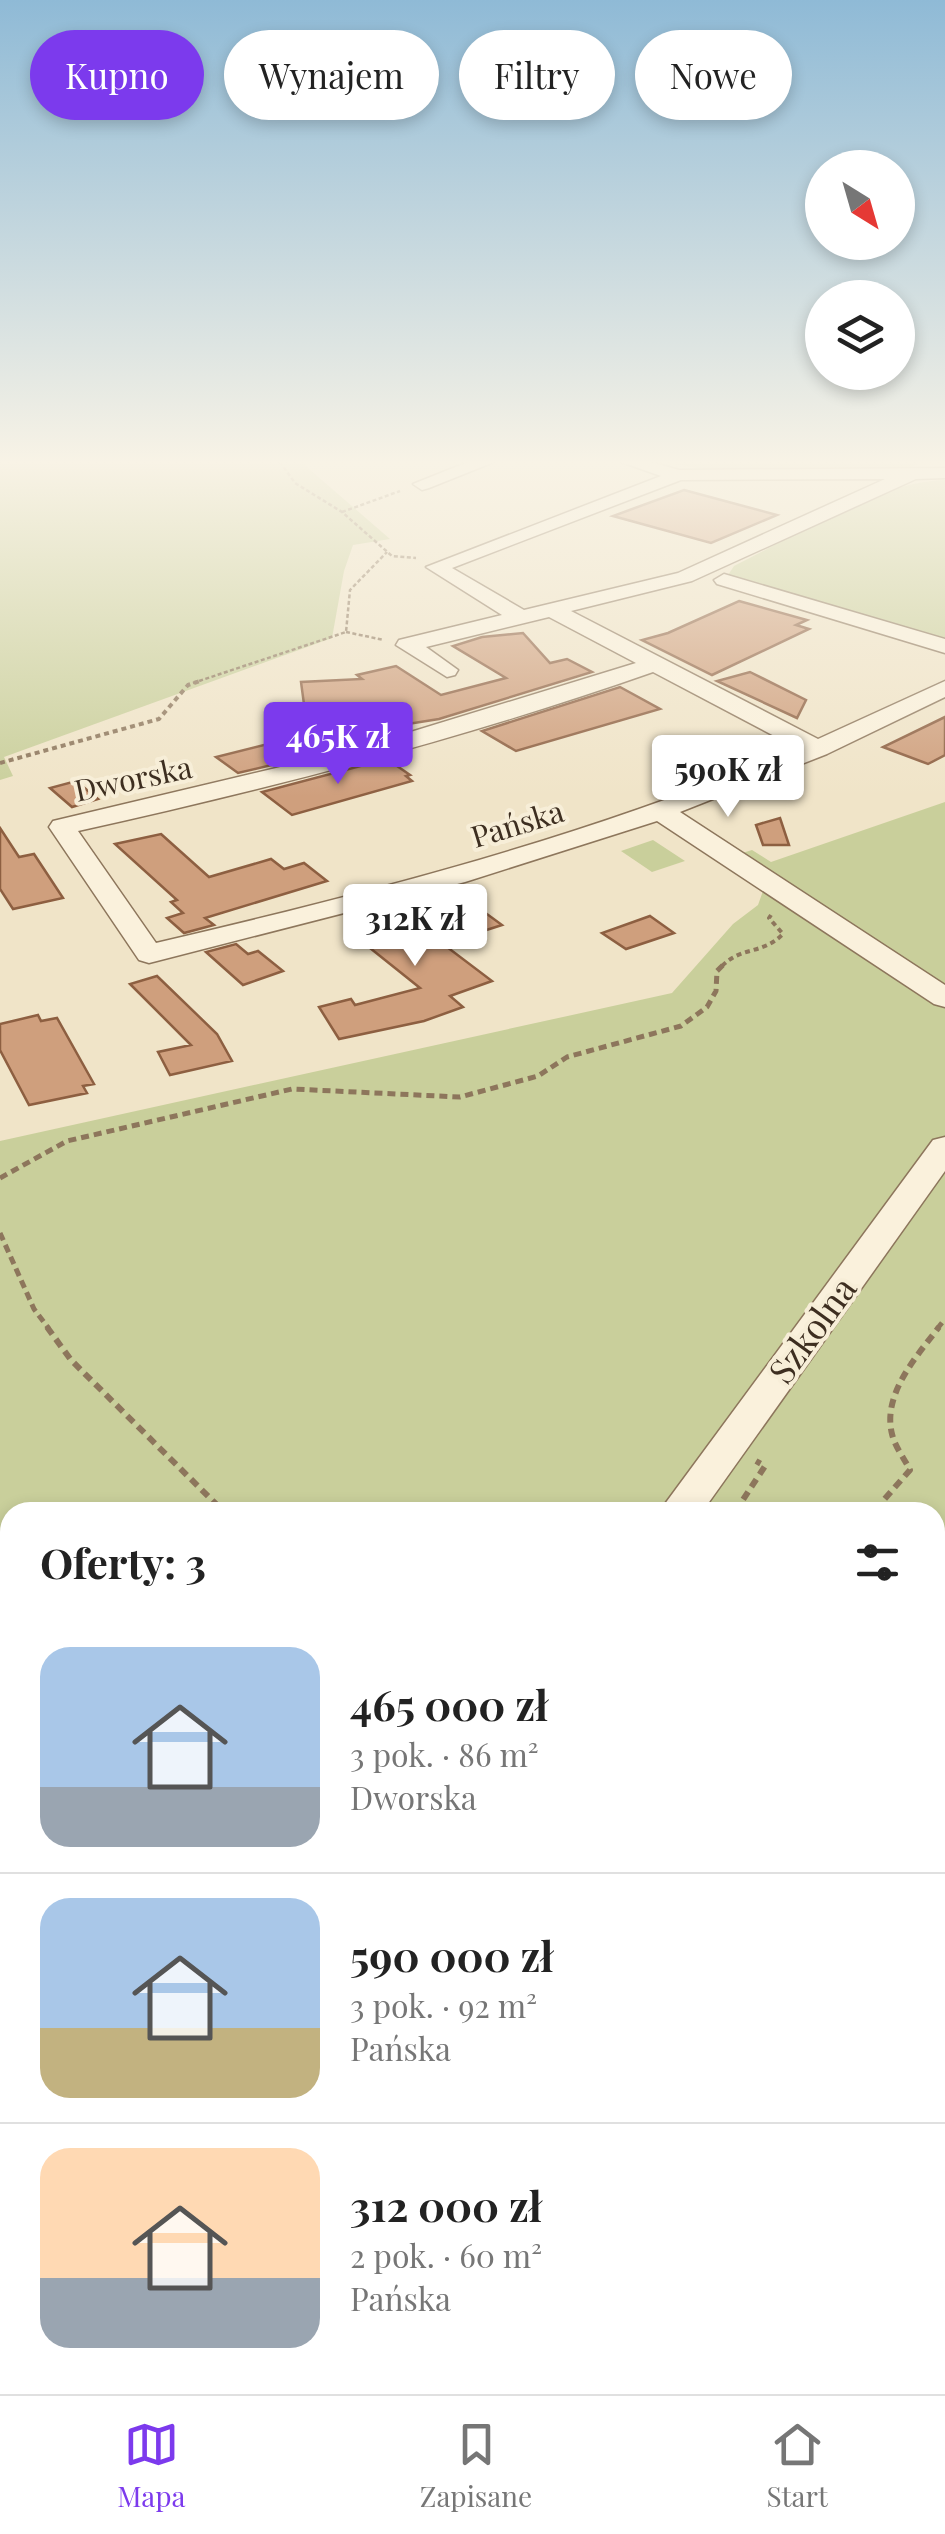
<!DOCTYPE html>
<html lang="pl">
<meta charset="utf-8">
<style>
:root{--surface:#fff;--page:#f6f6f6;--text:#222;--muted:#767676;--line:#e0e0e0;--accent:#7c3aed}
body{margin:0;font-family:"Playfair Display",serif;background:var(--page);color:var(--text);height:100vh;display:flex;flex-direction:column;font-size:38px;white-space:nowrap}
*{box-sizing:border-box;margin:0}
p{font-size:32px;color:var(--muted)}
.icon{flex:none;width:55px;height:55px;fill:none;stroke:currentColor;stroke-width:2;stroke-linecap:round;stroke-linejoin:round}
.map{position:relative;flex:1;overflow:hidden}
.side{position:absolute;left:0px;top:1502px;width:945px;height:892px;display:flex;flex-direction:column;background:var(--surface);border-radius:30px 30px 0 0;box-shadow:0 5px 15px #0003}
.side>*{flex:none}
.hud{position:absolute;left:30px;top:30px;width:885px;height:90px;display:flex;gap:20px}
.needle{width:65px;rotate:143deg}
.controls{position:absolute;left:805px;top:150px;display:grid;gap:20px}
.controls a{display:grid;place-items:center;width:110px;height:110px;border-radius:50%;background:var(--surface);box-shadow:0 5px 15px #0003;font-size:50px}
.price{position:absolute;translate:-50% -85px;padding:0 22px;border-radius:10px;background:#fff;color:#222;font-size:32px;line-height:65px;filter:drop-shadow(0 2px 5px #0008)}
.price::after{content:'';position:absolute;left:50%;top:60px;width:30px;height:22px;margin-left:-15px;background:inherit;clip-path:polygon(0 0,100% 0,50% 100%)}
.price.selected{background:var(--accent);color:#fff}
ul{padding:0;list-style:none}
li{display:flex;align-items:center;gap:30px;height:250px;padding:0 40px}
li+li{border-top:2px solid var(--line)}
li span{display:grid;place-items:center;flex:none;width:280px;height:200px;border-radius:30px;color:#555}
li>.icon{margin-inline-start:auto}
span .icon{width:120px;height:120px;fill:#fffc;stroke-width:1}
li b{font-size:42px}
h2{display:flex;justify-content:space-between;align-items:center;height:120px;padding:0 40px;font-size:42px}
.tag{padding:0 35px;border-radius:45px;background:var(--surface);box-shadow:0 5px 15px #0003;font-size:35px;line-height:90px}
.tag.selected{background:var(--accent);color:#fff}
.tab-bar{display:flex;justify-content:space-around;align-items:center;height:140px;border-top:2px solid var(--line);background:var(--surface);font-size:28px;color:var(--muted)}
.tab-bar a{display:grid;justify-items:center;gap:5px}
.tab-bar .selected{color:var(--accent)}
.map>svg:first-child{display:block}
.green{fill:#c9cf9b}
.building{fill:#cf9f7d;stroke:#8d5f41;stroke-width:2.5}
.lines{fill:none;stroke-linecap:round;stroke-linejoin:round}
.minor-casing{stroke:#8d765c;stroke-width:3}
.path-far3{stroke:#8d765c;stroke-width:2.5;stroke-dasharray:4 2.5;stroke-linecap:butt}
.path-far2{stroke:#8d765c;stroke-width:4;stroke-dasharray:5 4;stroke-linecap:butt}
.path-far1{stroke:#8d765c;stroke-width:5;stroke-dasharray:8 5;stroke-linecap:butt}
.path{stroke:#8d765c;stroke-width:6;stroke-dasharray:9 6;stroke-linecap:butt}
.minor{fill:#faf1dc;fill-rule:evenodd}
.labels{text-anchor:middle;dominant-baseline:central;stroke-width:8;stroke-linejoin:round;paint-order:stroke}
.far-street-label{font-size:30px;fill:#3d2e20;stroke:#f7eed8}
.street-label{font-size:35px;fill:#3d2e20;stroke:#f7eed8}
</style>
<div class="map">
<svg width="945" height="2394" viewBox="0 0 945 2394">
<rect width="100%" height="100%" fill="#f0e4c8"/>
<path class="green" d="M 0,462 L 301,462 L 390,539 L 353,545 L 344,571 L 332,638 L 4,757 L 13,776 L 0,780 Z
M 922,462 L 909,468 L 704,469 L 668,463 Z
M 945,480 L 945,640 L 728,575 L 734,566 C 796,536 876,482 945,480 Z
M 945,802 L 945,1649 L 935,1648 L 935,1512 L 10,1512 L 10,1542 L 0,1542 L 0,1141 L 672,993 L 733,924 L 758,905 L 763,891 L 717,861 L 752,850 L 771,862 Z
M 653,840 L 685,861 L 652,872 L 621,851 Z
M 935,2284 L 945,2295 L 945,2348 L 939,2394 L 817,2394 L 811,2385 L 935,2385 Z"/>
<path class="building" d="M 684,490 L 777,515 L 711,543 L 613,516 Z
M 739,601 L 807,620 L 796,625 L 809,629 L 712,675 L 642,640 L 668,633 Z
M 523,633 L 550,663 L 567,659 L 592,672 L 439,719 L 395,726 L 402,731 L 351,746 L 238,773 L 216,757 L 308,734 L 301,682 L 362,679 L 357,675 L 396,666 L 441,695 L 506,678 L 453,646 L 482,637 Z
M 750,672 L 806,700 L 797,718 L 717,681 Z
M 620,687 L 660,709 L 516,751 L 482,731 Z
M 945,717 L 945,755 L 928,764 L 883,747 Z
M 387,759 L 410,775 L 406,776 L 412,781 L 292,815 L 262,792 Z
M 76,781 L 98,799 L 72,807 L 50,788 Z
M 780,818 L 789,845 L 763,845 L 756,825 Z
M 0,828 L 19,857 L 34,854 L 63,898 L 13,909 L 0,889 Z
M 161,834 L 209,877 L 271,859 L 284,869 L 304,863 L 327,881 L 205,918 L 214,925 L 184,933 L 167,918 L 183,913 L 171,902 L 177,900 L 115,844 Z
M 446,902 L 454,908 L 472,903 L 502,925 L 443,944 L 492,981 L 450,996 L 463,1007 L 424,1021 L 339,1039 L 319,1007 L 351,999 L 355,1005 L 420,988 L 350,932 Z
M 650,916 L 674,933 L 626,949 L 602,933 Z
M 236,944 L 248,954 L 258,951 L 283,971 L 243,985 L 206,952 Z
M 157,976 L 217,1034 L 232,1061 L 170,1075 L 158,1052 L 191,1045 L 130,984 Z
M 38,1015 L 41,1021 L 57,1018 L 94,1084 L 83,1086 L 87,1093 L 29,1105 L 0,1050 L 0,1024 Z"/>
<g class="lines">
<defs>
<path id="minor" d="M 468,462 L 494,462 L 429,488 L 422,490 L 413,484 Z
M 621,462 L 651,462 L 679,470 L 945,468 L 945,478 L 916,479 L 692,581 L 571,611 L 818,739 L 945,681 L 945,697 L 827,754 L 680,812 L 945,985 L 945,1007 L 934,1004 L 657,821 L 465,882 L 149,963 L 139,960 L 49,827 L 53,821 L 352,750 L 636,663 L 549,617 L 426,647 L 458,670 L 455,675 L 447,677 L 396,645 L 399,640 L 502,615 L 426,567 L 661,476 ZM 885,479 L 678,573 L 524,610 L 452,568 L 681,480 ZM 653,672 L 797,748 C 591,836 374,892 156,943 L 78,831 C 273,788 465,738 653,672 Z
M 724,574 L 945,639 L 945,653 L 717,584 L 714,580 Z
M 945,1137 L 945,1171 L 702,1512 L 659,1512 L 933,1140 Z
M 0,2034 L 10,2038 L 10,2091 L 0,2087 Z
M 310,2385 L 372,2385 L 370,2394 L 308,2394 Z"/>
</defs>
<use href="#minor" class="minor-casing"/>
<path class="path-far3" d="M 280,462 L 295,483 L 342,512 L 392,556 L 416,558
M 342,512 L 400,491
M 346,632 L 384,640
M 193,683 L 346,632 L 350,590 L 387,552"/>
<path class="path-far2" d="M 0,763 L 159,719 L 188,685 L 200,681
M 722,966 C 742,946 762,955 783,934 L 769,918 L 771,915"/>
<path class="path-far1" d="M 0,1178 L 67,1141 L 292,1089 L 460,1097 L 538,1076 L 567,1057 L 681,1026 L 707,1007 L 716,991 L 717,971 L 724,964
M 0,1233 L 34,1309 L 49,1329
M 937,1329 L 945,1319"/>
<path class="path" d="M 47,1327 L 71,1360 L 224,1512
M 735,1512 L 765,1466 L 756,1461
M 879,1512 L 881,1503 L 910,1470 C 904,1458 895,1447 892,1434 C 882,1394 917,1356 939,1327"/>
<use href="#minor" class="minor"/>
</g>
<linearGradient id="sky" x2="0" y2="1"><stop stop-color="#8fbad6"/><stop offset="0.58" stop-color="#f8f3e6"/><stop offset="1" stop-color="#f8f3e6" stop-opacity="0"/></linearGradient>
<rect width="945" height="797" fill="url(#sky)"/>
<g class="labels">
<g class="far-street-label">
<text transform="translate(133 778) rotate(-12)">Dworska</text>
<text transform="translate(517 823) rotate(-17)">Pańska</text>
</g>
<g class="street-label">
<text transform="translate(811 1329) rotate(-54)">Szkolna</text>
</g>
</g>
</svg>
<div class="controls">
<a><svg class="needle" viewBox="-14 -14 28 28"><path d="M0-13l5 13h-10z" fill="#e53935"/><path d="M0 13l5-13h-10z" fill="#767676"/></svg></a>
<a><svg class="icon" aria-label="layers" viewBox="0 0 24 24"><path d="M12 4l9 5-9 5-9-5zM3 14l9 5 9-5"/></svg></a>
</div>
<b class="price selected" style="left:338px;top:787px">465K zł</b>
<b class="price" style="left:728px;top:820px">590K zł</b>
<b class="price" style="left:415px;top:969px">312K zł</b>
<div class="hud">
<a class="tag selected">Kupno</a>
<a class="tag">Wynajem</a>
<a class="tag">Filtry</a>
<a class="tag">Nowe</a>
</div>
<section class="side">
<h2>Oferty: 3<svg class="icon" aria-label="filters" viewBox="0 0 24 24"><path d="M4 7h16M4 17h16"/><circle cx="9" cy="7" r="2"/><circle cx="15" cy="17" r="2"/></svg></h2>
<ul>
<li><span style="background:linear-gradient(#a9c7e8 70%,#9aa5b1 0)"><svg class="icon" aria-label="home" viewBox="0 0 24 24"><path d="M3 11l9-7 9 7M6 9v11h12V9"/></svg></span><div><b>465 000 zł</b><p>3 pok. · 86 m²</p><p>Dworska</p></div></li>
<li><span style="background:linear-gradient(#a9c7e8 65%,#c2b280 0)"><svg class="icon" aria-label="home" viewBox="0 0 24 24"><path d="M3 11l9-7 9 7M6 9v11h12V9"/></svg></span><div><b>590 000 zł</b><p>3 pok. · 92 m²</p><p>Pańska</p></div></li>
<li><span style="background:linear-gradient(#ffd9b3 65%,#9aa5b1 0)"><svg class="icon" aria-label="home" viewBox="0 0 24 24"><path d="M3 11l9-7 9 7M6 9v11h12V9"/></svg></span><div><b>312 000 zł</b><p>2 pok. · 60 m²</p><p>Pańska</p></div></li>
</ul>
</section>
</div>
<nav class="tab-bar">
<a class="selected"><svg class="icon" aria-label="map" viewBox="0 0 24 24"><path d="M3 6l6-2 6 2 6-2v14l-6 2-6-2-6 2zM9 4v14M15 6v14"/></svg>Mapa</a>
<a><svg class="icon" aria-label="saved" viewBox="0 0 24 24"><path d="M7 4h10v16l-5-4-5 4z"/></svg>Zapisane</a>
<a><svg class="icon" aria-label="home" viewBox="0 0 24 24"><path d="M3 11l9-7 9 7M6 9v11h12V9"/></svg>Start</a>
</nav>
